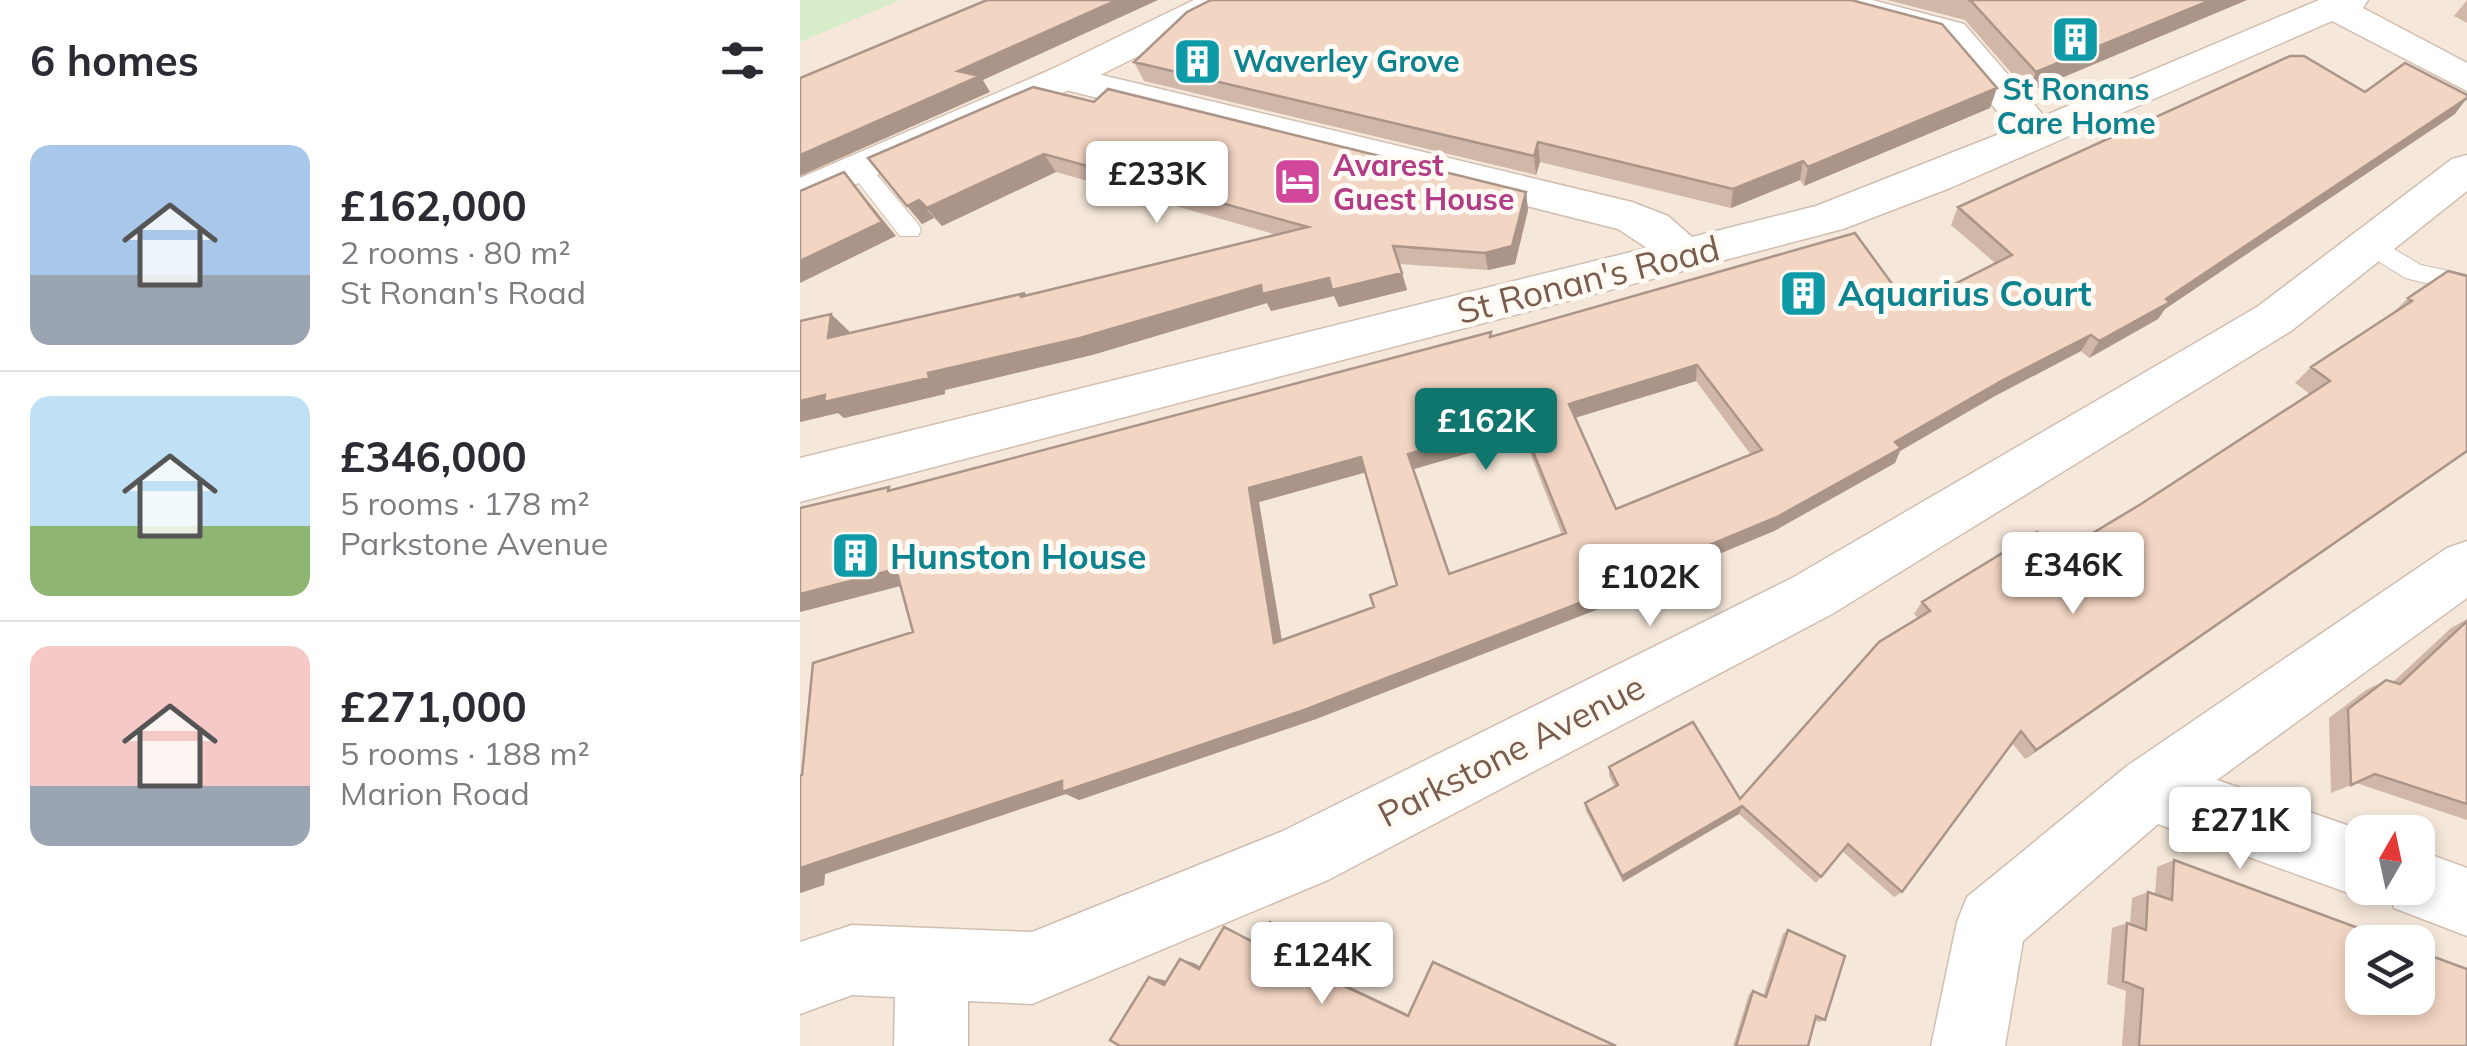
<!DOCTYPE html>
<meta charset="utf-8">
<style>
:root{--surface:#fff;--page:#f2f2f3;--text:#2b2b33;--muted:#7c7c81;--line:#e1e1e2;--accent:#0f766e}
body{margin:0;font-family:Mulish,sans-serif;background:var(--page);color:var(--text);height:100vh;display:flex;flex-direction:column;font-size:38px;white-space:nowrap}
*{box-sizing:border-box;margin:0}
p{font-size:32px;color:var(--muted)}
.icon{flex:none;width:55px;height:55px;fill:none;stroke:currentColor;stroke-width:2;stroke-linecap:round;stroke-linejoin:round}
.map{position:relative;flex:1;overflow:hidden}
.details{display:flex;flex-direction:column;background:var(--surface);width:800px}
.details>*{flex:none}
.needle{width:65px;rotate:9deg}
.buttons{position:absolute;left:1545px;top:815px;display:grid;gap:20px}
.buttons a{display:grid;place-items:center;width:90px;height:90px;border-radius:20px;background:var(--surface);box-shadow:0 5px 15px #0003;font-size:50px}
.price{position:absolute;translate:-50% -85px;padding:0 22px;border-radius:10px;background:#fff;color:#222;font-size:32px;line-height:65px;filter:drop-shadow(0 2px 5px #0008)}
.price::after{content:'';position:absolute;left:50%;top:60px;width:30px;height:22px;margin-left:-15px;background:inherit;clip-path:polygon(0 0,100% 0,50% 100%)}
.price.current{background:var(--accent);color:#fff}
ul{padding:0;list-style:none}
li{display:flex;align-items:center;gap:30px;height:250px;padding:0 30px}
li+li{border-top:2px solid var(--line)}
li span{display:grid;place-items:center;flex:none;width:280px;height:200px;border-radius:20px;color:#555}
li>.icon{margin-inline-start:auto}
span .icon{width:120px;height:120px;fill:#fffc;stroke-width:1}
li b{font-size:42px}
h2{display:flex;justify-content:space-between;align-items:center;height:120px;padding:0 30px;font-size:42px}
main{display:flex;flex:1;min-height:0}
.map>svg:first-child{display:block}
.residential{fill:#f5e8da;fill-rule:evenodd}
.green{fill:#d8ecc9}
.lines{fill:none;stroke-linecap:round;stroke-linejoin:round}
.lane-casing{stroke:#d1beb0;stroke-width:2}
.street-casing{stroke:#d1beb0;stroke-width:3}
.secondary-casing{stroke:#d6c0b0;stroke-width:3}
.lane{fill:#fff;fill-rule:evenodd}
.street{fill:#fff;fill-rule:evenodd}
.secondary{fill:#fff;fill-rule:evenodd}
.wall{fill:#d1b7a8;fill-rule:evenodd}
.shaded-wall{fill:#aa9588}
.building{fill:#f3d5c3;stroke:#aa9588;stroke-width:2.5;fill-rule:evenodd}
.labels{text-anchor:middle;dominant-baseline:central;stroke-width:10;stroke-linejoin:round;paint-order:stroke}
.far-culture-label{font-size:30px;font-weight:bold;fill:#0d838f;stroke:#fffaf3;text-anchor:start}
.far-hotel-label{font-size:30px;font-weight:bold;fill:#b23c85;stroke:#fffaf3;text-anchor:start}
.street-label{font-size:35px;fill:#7a5c4d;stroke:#fffaf3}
.culture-label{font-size:35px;font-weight:bold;fill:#0d838f;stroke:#fffaf3;text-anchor:start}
</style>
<main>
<section class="details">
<h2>6 homes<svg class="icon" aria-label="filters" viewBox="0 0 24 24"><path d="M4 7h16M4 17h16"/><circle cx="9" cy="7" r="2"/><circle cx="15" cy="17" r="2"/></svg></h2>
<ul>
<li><span style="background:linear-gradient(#a9c7e8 65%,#9aa5b1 0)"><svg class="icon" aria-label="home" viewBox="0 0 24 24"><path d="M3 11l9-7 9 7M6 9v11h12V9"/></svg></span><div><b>£162,000</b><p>2 rooms · 80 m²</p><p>St Ronan's Road</p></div></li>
<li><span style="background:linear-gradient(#bfe0f5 65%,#8fb573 0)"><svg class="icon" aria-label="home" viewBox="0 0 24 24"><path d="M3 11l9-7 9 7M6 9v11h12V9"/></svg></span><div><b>£346,000</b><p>5 rooms · 178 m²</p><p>Parkstone Avenue</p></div></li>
<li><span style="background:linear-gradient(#f6c9c9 70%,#9aa5b1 0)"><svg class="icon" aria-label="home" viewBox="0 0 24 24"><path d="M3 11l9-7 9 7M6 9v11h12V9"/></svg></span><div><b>£271,000</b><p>5 rooms · 188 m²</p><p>Marion Road</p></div></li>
</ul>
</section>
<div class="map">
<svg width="1667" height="1046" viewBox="0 0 1667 1046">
<rect width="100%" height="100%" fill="#fdf6ec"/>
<path class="residential" d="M 0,0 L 1667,0 L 1667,1046 L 0,1046 ZM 1562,832 L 1618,832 L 1618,888 L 1562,888 ZM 1562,942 L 1618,942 L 1618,998 L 1562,998 Z"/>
<path class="green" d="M 0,0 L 100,0 L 0,42 Z"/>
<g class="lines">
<defs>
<path id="lane" d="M 59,160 L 67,163 L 118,224 L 121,230 L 118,236 L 100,236 L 51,173 L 48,168 Z
M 1570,235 L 1621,265 L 1667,275 L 1667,293 L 1605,278 L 1561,250 L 1558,244 Z"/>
<path id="street" d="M 1012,0 L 1072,0 L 1164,24 L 1244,116 L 1519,0 L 1568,0 L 1563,8 L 1667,63 L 1667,91 L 1532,21 L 1150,188 L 1043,229 L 0,502 L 0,458 L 847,248 L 818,229 L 250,86 L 245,78 L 250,70 L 264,66 L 832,202 L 868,216 L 892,237 L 1016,206 L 1212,129 L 1138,40 L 1017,8 Z
M 1667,155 L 1667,191 L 1491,331 L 1032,614 L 528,880 L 232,1004 L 168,1001 L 168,1046 L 94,1046 L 95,997 L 52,995 L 0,1014 L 0,942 L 52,925 L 232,932 L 483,831 L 992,578 L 1457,307 L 1652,159 Z
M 1667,541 L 1667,598 L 1417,780 L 1567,832 L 1562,832 L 1562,888 L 1618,888 L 1618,850 L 1667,868 L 1667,936 L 1594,908 L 1586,888 L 1562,898 L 1358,824 L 1223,941 L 1205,1046 L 1131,1046 L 1157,922 L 1167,897 L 1327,766 L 1647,548 Z"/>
<path id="secondary" d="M 394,0 L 440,0 L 435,8 L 278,86 L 0,209 L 0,178 L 250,70 Z"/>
</defs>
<use href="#lane" class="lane-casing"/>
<use href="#street" class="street-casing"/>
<use href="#secondary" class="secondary-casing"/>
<use href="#lane" class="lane"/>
<use href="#street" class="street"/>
<use href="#secondary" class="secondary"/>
</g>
<path class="wall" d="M 1087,0 L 1447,0 L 1228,92 L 1165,20 Z
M 1667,0 L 1667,23 L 1654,16 Z
M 334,62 L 1190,108 L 1004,186 L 1000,180 L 931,208 L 740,162 L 736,175 L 344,81 Z
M 1565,92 L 1655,114 L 1365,309 L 1358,319 L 1289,358 L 1281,351 L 1195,396 L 1100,451 L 1095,463 L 974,531 L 801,603 L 801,608 L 516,719 L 279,800 L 266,794 L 25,874 L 24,885 L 0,893 L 0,776 L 2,775 L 113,632 L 101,586 L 0,612 L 0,508 L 92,490 L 692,337 L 1098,292 L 1127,298 L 1195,263 L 1151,225 L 1158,207 ZM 896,381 L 951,455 L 816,509 L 775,418 ZM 724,437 L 762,535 L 650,574 L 614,469 ZM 565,472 L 597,585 L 574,607 L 482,640 L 459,502 Z
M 294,102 L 726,192 L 728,210 L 715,264 L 688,270 L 599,264 L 607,290 L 539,307 L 534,296 L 471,311 L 467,303 L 292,355 L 145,390 L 145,394 L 44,418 L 38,413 L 0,422 L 0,321 L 49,331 L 49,333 L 227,296 L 477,235 L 256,172 L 142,226 L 134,218 L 122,224 L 68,158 Z
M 1667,276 L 1667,452 L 1225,759 L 1212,743 L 1102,892 L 1094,897 L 1042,851 L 1016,883 L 939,814 L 823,882 L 786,811 L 785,803 L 815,787 L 809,776 L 809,767 L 940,799 L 1118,618 L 1114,614 L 1122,602 L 1258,554 L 1341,504 L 1510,394 L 1495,383 L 1511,367 L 1591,315 L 1608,298 Z
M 1667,619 L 1667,820 L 1556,783 L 1531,793 L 1529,718 L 1566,690 L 1586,680 L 1593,682 L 1651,628 Z
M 1374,860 L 1667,1046 L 1322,1046 L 1326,991 L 1307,984 L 1312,928 L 1327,923 L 1330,924 L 1332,898 L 1348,892 L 1355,895 L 1357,867 Z
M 988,930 L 1025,1020 L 1019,1022 L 1015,1020 L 1008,1046 L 933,1046 L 949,994 L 953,991 L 963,996 L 983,934 Z"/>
<path class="shaded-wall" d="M 317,0 L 358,0 L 183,80 L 190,92 L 0,176 L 0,155 L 158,71 Z
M 1411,0 L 1447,0 L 1228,92 L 1236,72 Z
M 1197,88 L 1190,108 L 1004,186 L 1008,167 Z
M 1667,98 L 1655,114 L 1365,309 L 1358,319 L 1289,358 L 1299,341 L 1366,299 Z
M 738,142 L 740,162 L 736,175 L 734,156 Z
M 244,154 L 256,172 L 142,226 L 127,208 Z
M 1003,161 L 1000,180 L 931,208 L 933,189 Z
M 44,172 L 96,236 L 0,283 L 0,261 Z
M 726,192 L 728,210 L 715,264 L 688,270 L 685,253 Z
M 119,200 L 134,218 L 122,224 L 107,206 Z
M 602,273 L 607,290 L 539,307 L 534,296 L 471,311 L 467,303 L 292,355 L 145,390 L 145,394 L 44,418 L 38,413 L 0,422 L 0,401 L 128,373 L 461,285 L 529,278 Z
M 31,314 L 49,331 L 46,355 L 28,338 Z
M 1291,335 L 1281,351 L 1195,396 L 1100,451 L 1095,463 L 974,531 L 801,603 L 801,608 L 516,719 L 279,800 L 266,794 L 25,874 L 24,885 L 0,893 L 0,868 L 799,591 L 1095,442 L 1203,380 Z
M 897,365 L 896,381 L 771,419 L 769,404 Z
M 721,422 L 724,437 L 614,469 L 608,454 Z
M 1667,451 L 1667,452 L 1225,759 L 1236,750 Z
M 561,457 L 567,472 L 459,502 L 484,654 L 474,643 L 449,488 Z
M 96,569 L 115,582 L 0,612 L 0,594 Z
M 942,806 L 939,814 L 823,882 L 822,876 Z
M 470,922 L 525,949 L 514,970 L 616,1018 L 608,1016 L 504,967 Z
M 380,959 L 394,963 L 412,973 L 399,969 Z
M 349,977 L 364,980 L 379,988 L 364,985 Z"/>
<path class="building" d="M 187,0 L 317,0 L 158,71 L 180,76 L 0,155 L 0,78 Z
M 411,0 L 1051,0 L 1142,24 L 1197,88 L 1008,167 L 1003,161 L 933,189 L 738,142 L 734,156 L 334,62 L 387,12 Z
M 1168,0 L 1411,0 L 1236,72 L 1171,1 Z
M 1490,56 L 1504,56 L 1565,92 L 1605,63 L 1667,95 L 1667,98 L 1366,299 L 1370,302 L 1299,341 L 1291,335 L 1203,380 L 1095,442 L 1101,448 L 977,517 L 799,591 L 800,595 L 507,709 L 262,792 L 262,781 L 0,868 L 0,776 L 2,775 L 13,663 L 113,632 L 96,569 L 0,594 L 0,508 L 89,487 L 88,491 L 691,332 L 690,337 L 1055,233 L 1098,292 L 1112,285 L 1127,298 L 1212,255 L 1158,207 ZM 897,365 L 962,450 L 816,509 L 769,404 ZM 721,422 L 766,533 L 649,574 L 608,454 ZM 561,457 L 597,585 L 570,595 L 574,607 L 474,643 L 449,488 Z
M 233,87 L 294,102 L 308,89 L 726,192 L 712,246 L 685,253 L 593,246 L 602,273 L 532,290 L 529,278 L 462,294 L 461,285 L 280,338 L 128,373 L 129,378 L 24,402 L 25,395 L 0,401 L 0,321 L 31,314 L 28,338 L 225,293 L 220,297 L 508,227 L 244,154 L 127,208 L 119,200 L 107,206 L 68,158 Z
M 44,172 L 82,222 L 0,261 L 0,191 Z
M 1648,271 L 1667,276 L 1667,451 L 1236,750 L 1221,731 L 1102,892 L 1048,844 L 1021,877 L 942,806 L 822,876 L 785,803 L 818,785 L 809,767 L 893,722 L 940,799 L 1079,642 L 1130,611 L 1122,602 L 1237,532 L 1258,554 L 1341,504 L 1530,381 L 1511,367 L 1612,301 L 1608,298 Z
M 1667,621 L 1667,804 L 1575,774 L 1551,785 L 1548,709 L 1586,680 L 1600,684 Z
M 1374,860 L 1596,942 L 1562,942 L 1562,998 L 1618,998 L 1618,951 L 1667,969 L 1667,1046 L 1339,1046 L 1343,989 L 1323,981 L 1327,923 L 1346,930 L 1348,892 L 1372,900 Z
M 470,922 L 516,945 L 504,967 L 608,1016 L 633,962 L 816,1046 L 320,1046 L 310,1040 L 349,977 L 364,985 L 380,959 L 399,969 L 424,927 L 457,944 Z
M 988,930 L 1045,956 L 1025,1020 L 1016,1016 L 1008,1046 L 936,1046 L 953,991 L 966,997 Z"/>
<defs>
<symbol id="building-square" viewBox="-11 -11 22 22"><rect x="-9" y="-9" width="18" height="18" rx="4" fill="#0f9aa8" stroke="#fffaf3"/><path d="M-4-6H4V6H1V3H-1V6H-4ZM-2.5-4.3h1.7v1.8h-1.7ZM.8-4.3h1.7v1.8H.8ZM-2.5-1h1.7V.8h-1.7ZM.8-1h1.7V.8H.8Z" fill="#fff"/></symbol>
<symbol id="hotel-square" viewBox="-11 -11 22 22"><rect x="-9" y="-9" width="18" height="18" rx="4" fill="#d1479c" stroke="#fffaf3"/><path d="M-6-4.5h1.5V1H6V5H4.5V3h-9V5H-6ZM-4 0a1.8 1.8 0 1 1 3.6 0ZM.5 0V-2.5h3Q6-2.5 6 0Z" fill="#fff"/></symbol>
</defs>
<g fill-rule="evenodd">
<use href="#building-square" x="1248" y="12" width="55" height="55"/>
<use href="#building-square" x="370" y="34" width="55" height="55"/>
<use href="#hotel-square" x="470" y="154" width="55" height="55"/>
<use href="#building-square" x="976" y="266" width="55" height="55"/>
<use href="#building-square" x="28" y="528" width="55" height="55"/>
</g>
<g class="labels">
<g class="far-culture-label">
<text x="433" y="61">Waverley Grove</text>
<text x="1276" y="89" text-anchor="middle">St Ronans<tspan x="1276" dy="34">Care Home</tspan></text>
</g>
<g class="far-hotel-label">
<text x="533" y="165">Avarest<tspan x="533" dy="34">Guest House</tspan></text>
</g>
<g class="street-label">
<text transform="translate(788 279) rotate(-14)">St Ronan's Road</text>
<text transform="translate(711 750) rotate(-27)">Parkstone Avenue</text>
</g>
<g class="culture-label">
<text x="1038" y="293">Aquarius Court</text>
<text x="90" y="556">Hunston House</text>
</g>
</g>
</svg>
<div class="buttons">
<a><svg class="needle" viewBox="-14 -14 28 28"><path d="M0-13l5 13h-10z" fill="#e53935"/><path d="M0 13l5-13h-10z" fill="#7c7c81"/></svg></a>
<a><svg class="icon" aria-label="layers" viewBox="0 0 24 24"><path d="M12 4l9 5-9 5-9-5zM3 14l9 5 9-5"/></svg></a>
</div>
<b class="price" style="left:357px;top:226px">£233K</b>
<b class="price current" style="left:686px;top:473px">£162K</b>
<b class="price" style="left:1273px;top:617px">£346K</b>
<b class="price" style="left:850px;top:629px">£102K</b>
<b class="price" style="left:1440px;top:872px">£271K</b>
<b class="price" style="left:522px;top:1007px">£124K</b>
</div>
</main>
